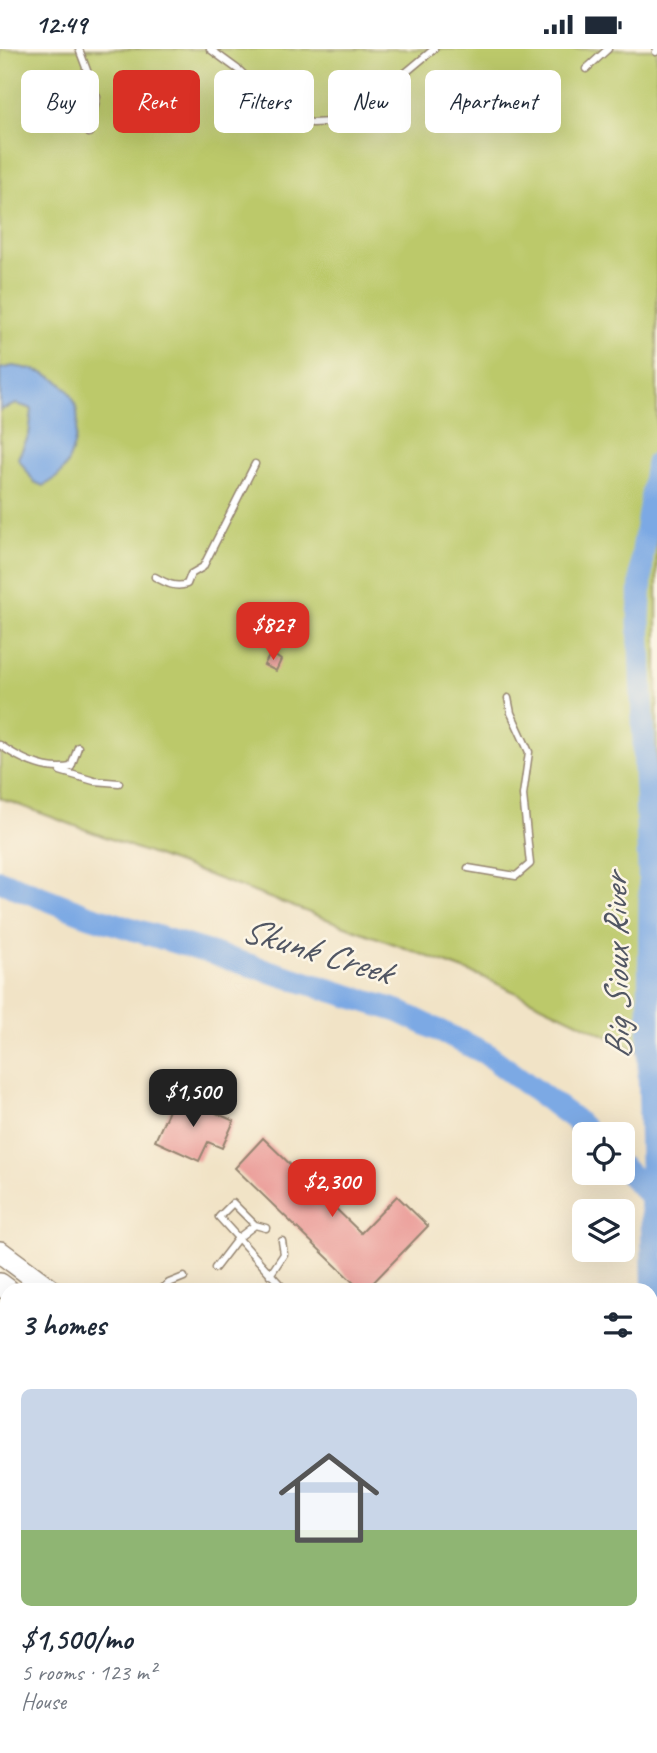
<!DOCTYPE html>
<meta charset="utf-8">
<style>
:root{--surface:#fff;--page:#f2f2f3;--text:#1f2937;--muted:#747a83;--line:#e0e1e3;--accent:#d93025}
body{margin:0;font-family:Caveat,sans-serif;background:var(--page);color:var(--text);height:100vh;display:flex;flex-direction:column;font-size:26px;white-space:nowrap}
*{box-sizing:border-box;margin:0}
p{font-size:23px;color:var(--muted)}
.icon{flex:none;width:38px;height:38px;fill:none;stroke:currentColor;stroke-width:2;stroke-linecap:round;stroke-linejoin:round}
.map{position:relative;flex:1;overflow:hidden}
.sheet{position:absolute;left:0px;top:1234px;width:658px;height:471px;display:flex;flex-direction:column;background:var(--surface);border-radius:21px 21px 0 0;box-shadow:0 7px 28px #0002}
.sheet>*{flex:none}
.guide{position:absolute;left:21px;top:21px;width:616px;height:63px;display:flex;gap:14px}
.fabs{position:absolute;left:572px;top:1073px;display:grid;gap:14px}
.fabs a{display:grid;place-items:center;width:63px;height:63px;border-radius:10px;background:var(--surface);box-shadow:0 7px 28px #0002;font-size:35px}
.price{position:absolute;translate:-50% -60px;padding:0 16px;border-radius:14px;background:var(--accent);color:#fff;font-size:23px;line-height:46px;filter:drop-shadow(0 2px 4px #0008)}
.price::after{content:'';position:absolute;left:50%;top:42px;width:21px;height:16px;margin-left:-10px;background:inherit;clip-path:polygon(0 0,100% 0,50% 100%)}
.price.current{background:#222;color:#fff}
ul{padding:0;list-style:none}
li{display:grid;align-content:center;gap:14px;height:371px;padding:0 21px}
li+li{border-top:2px solid var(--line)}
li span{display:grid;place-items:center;height:217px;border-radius:10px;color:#555}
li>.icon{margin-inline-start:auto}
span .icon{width:126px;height:126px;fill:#fffc;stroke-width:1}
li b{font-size:30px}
h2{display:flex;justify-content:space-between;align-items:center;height:84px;padding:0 21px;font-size:30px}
.tag{padding:0 24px;border-radius:10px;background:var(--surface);box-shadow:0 7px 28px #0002;font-size:24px;line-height:63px}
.tag.current{background:var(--accent);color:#fff}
.status{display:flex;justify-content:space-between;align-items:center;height:49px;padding:0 35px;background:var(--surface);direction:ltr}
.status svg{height:19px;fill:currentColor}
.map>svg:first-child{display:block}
.green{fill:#bcc96b;stroke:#7c7a44;stroke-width:2}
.water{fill:#7ba9e4;stroke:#5b6a81;stroke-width:2}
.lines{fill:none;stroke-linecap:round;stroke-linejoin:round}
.river{stroke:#7ba9e4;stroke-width:23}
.building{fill:#ea9a96}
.service-casing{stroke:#968672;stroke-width:9}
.tertiary-casing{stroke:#968672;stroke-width:18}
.primary-casing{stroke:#968672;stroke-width:24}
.service{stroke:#fff;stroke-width:6}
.tertiary{stroke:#fff;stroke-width:16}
.primary{stroke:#fff;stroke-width:21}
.labels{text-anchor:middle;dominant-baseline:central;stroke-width:5;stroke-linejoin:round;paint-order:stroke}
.water-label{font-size:37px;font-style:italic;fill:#515663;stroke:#fcf5e5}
</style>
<div class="status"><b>12:49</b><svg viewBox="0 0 49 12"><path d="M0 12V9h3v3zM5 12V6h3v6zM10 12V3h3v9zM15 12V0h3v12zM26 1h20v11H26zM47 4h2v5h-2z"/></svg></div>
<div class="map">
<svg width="657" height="1704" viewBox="0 0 657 1704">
<rect width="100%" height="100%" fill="#fcf5e5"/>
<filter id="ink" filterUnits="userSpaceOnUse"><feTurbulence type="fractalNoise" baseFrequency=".0143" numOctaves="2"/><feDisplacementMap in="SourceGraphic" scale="14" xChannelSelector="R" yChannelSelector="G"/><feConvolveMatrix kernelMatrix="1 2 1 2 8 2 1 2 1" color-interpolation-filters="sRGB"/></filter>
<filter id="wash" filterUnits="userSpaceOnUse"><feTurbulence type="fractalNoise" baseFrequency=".00686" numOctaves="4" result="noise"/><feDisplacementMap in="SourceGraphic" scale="28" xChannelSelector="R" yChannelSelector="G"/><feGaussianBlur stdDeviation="1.57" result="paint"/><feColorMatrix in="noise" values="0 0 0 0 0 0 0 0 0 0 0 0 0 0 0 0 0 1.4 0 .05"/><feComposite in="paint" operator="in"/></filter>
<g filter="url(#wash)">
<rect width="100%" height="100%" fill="#f1e3c6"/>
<path class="green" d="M 0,0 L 657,0 L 657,1011 L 483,928 L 0,749 Z"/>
<path class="water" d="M 13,317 C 61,323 88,345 74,396 C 69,415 62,428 43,437 L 34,433 L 18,409 L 29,386 L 32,360 L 17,355 L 0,361 L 0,320 Z"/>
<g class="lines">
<path class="river" d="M 657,414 L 642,508 L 639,571 L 650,844 L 649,1012 L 657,1422
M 0,832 L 87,866 L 398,962 L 485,1004 L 574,1070 L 589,1085
M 623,1119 L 652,1148"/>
</g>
<g id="blocks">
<path class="building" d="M 271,604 L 281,611 L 276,622 L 264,616 Z
M 176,1046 L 234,1072 L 222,1099 L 208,1093 L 199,1112 L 155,1092 Z
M 263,1089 L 361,1184 L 397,1147 L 428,1177 L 366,1241 L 361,1241 L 235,1119 Z
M 525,1698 L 549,1698 L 534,1703 L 532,1699 L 527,1701 Z"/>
</g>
</g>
<g filter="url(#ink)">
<use href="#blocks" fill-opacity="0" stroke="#968672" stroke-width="2"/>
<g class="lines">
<defs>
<path id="service" d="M 79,0 L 97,48 L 89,84
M 210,0 L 240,22 L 272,53 L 296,69 L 312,74 L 332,73 L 355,66 L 434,0
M 656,3 L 657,0
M 586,20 L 608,0
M 155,528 C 166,534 175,539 187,535 L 191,525 L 203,518 L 255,415
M 0,696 C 20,710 46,723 71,718 L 78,698
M 60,722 L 94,732 L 119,734
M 468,819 L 516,827 L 530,815 L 523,746 L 529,703 L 511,664 L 508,649
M 255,1176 L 233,1154 L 219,1168 L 285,1241
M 215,1219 L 238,1189 L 255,1176 L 266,1179
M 270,1226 L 284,1205 L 282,1192
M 161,1241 L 169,1234 L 184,1228
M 0,1671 L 7,1683
M 26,1698 L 44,1704
M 202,1698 L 209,1704
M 0,1700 L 7,1696"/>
<path id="tertiary" d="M 0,1495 L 7,1490"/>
<path id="primary" d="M 0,1203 L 51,1241
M 0,1235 L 8,1241
M 383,1698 L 386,1704
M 412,1698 L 415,1704"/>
</defs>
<use href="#service" class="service-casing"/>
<use href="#tertiary" class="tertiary-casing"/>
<use href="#primary" class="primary-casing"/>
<use href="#service" class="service"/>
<use href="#tertiary" class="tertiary"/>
<use href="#primary" class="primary"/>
</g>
</g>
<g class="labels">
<g class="water-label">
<text transform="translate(317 901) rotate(17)">Skunk Creek</text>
<text transform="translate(616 918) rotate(-91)">Big Sioux River</text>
</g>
</g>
</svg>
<div class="fabs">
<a><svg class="icon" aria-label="locate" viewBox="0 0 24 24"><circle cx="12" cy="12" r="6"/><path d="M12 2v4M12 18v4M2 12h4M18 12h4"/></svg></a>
<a><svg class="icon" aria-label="layers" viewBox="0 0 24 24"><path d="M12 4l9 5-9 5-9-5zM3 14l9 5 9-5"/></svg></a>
</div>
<b class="price" style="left:273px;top:613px">$827</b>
<b class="price current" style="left:193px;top:1080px">$1,500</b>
<b class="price" style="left:332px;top:1170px">$2,300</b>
<div class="guide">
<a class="tag">Buy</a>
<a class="tag current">Rent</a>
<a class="tag">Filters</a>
<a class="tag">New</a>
<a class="tag">Apartment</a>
</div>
<section class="sheet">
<h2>3 homes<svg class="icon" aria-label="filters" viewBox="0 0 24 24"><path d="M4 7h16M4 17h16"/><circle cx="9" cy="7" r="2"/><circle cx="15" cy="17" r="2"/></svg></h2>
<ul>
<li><span style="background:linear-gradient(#c9d6e8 65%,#8fb573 0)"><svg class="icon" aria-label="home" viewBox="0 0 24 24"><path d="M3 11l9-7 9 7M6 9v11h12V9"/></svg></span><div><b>$1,500/mo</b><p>5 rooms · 123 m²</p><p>House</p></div></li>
</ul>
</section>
</div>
